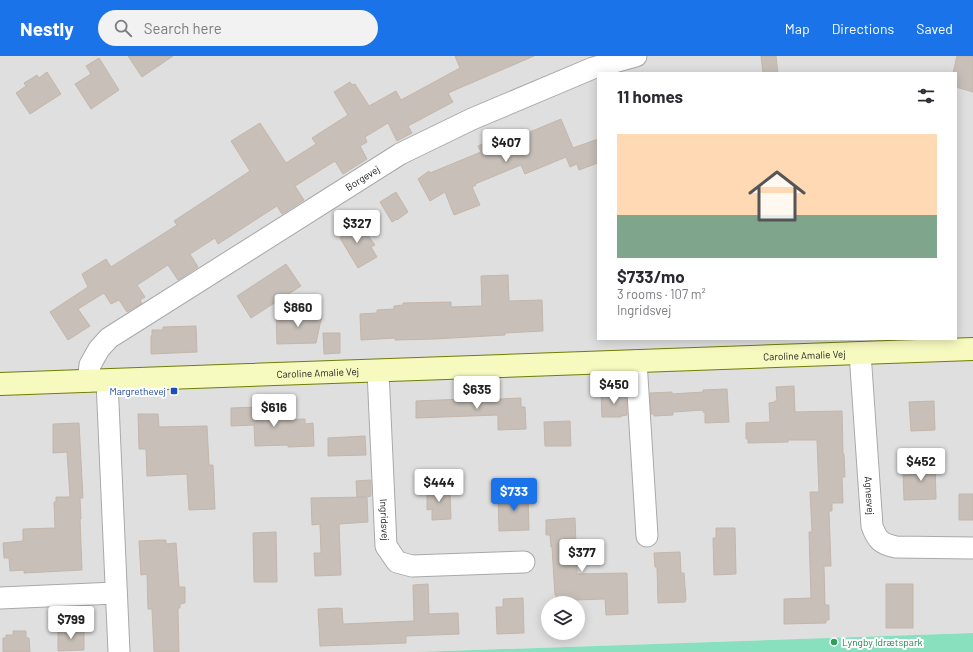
<!DOCTYPE html>
<meta charset="utf-8">
<style>
:root{--surface:#fff;--page:#f2f2f3;--text:#2b2b33;--muted:#7c7c81;--accent:#1a73e8}
body{margin:0;font-family:Barlow,sans-serif;background:var(--page);color:var(--text);height:100vh;display:flex;flex-direction:column;font-size:15px;white-space:nowrap}
*{box-sizing:border-box;margin:0}
p{font-size:13px;color:var(--muted)}
.icon{flex:none;width:22px;height:22px;fill:none;stroke:currentColor;stroke-width:2;stroke-linecap:round;stroke-linejoin:round}
.map{position:relative;flex:1;overflow:hidden}
.panel{position:absolute;left:597px;top:16px;width:360px;height:268px;display:flex;flex-direction:column;background:var(--surface);border-radius:0px;box-shadow:0 2px 10px #0003}
.panel>*{flex:none}
.tools{position:absolute;left:541px;top:540px;display:grid;gap:8px}
.tools a{display:grid;place-items:center;width:44px;height:44px;border-radius:50%;background:var(--surface);box-shadow:0 2px 10px #0003;font-size:20px}
.price{position:absolute;translate:-50% -34px;padding:0 9px;border-radius:4px;background:#fff;color:#222;font-size:13px;line-height:26px;filter:drop-shadow(0 1px 2px #0008)}
.price::after{content:'';position:absolute;left:50%;top:24px;width:12px;height:9px;margin-left:-6px;background:inherit;clip-path:polygon(0 0,100% 0,50% 100%)}
.price.active{background:var(--accent);color:#fff}
ul{padding:0;list-style:none}
li{display:grid;align-content:center;gap:8px;height:212px;padding:0 20px}
li span{display:grid;place-items:center;height:124px;border-radius:0px;color:#555}
li>.icon{margin-inline-start:auto}
span .icon{width:72px;height:72px;fill:#fffc;stroke-width:1}
li b{font-size:17px}
h2{display:flex;justify-content:space-between;align-items:center;height:48px;padding:0 20px;font-size:17px}
header{display:flex;align-items:center;gap:24px;box-sizing:border-box;height:56px;padding:0 20px;background:var(--accent);color:#fff}
header strong{font-size:19px}
nav{display:flex;gap:22px;margin-inline-start:auto;font-size:14px}
.search{width:280px;height:36px;background:var(--page);display:flex;align-items:center;gap:10px;box-sizing:border-box;padding:0 14px;border-radius:22px;color:var(--muted);font-size:15px}
.map>svg:first-child{display:block}
.residential{fill:#e0dfdf;fill-rule:evenodd}
.pitch{fill:#88e0be}
.building{fill:#c7bfb8;stroke:#c4b6ab}
.lines{fill:none;stroke-linecap:round;stroke-linejoin:round}
.street-casing{stroke:#a9a9a9;stroke-width:23}
.secondary-casing{stroke:#707d05;stroke-width:24}
.street{stroke:#fff;stroke-width:21}
.secondary{stroke:#f7fabf;stroke-width:22}
.transit-dot{fill:#1a4fb4;stroke:#fff;stroke-width:1.5}
.leisure-dot{fill:#2e9e5b;stroke:#fff;stroke-width:1.5}
.labels{text-anchor:middle;dominant-baseline:central;stroke-width:4;stroke-linejoin:round;paint-order:stroke}
.street-label{font-size:10px;fill:#222;stroke:#fff}
.transit-label{font-size:10px;fill:#164399;stroke:#fff;text-anchor:end}
.leisure-label{font-size:10px;fill:#27864d;stroke:#fff;text-anchor:start}
</style>
<header>
<strong>Nestly</strong>
<div class="search"><svg class="icon" aria-label="search" viewBox="0 0 24 24"><circle cx="10" cy="10" r="6"/><path d="M15 15l6 6"/></svg>Search here</div>
<nav><a>Map</a><a>Directions</a><a>Saved</a></nav>
</header>
<div class="map">
<svg width="973" height="596" viewBox="0 0 973 596">
<rect width="100%" height="100%" fill="#f2efe9"/>
<path class="residential" d="M 0,0 L 973,0 L 973,577 L 417,596 L 0,596 ZM 598,17 L 956,17 L 956,283 L 598,283 ZM 548,547 L 578,547 L 578,577 L 548,577 Z"/>
<path class="pitch" d="M 973,577 L 973,596 L 417,596 Z"/>
<path class="building" d="M 128,0 L 173,0 L 142,21 Z
M 455,0 L 534,0 L 448,37 L 453,46 L 408,70 L 412,77 L 397,85 L 388,67 L 365,81 L 367,86 L 360,90 L 367,103 L 343,118 L 335,105 L 295,130 L 304,144 L 282,158 L 277,150 L 218,188 L 215,182 L 190,198 L 198,211 L 178,224 L 168,209 L 137,229 L 145,241 L 140,244 L 142,247 L 127,256 L 119,244 L 111,248 L 104,237 L 78,253 L 90,270 L 68,284 L 50,256 L 88,231 L 82,218 L 106,203 L 111,211 L 177,169 L 174,165 L 250,115 L 231,85 L 260,67 L 286,107 L 316,88 L 312,82 L 348,59 L 334,36 L 350,26 L 352,29 L 355,28 L 369,50 L 396,35 L 401,44 L 460,12 Z
M 761,0 L 776,0 L 778,17 L 763,17 Z
M 957,0 L 973,0 L 973,36 L 956,31 L 956,17 L 953,17 Z
M 99,2 L 119,34 L 91,53 L 75,28 L 91,18 L 86,10 Z
M 47,16 L 61,38 L 30,58 L 16,37 L 26,30 L 24,27 L 37,19 L 39,22 Z
M 561,63 L 573,92 L 598,83 L 598,107 L 579,114 L 577,108 L 570,111 L 566,101 L 525,118 L 521,109 L 475,128 L 476,129 L 472,131 L 480,149 L 454,159 L 445,136 L 430,145 L 418,123 L 429,115 L 430,117 L 481,96 L 478,90 L 493,83 L 496,90 Z
M 396,136 L 408,156 L 397,164 L 397,163 L 392,166 L 380,146 Z
M 349,164 L 354,173 L 358,170 L 364,179 L 367,178 L 375,189 L 371,191 L 377,201 L 358,212 L 340,182 L 342,181 L 336,173 Z
M 286,208 L 301,230 L 251,262 L 237,240 Z
M 508,219 L 509,245 L 542,244 L 543,275 L 505,277 L 505,279 L 435,283 L 395,284 L 395,282 L 361,284 L 360,258 L 377,257 L 377,254 L 394,253 L 394,250 L 403,249 L 403,247 L 451,246 L 451,251 L 482,250 L 481,220 Z
M 315,256 L 315,260 L 322,259 L 316,287 L 277,288 L 276,258 Z
M 196,270 L 197,296 L 151,298 L 151,280 L 152,279 L 152,274 L 163,274 L 163,271 Z
M 323,277 L 340,277 L 340,297 L 324,298 Z
M 794,330 L 795,356 L 842,355 L 843,398 L 844,398 L 845,421 L 842,421 L 843,447 L 832,447 L 832,455 L 829,455 L 831,510 L 824,510 L 825,549 L 829,549 L 829,564 L 826,564 L 826,567 L 784,568 L 784,543 L 811,542 L 809,476 L 812,476 L 810,436 L 819,436 L 817,384 L 788,384 L 788,386 L 748,387 L 748,383 L 746,383 L 746,367 L 770,366 L 769,347 L 775,346 L 775,345 L 777,345 L 776,331 Z
M 727,333 L 729,366 L 705,367 L 705,356 L 703,356 L 703,354 L 673,356 L 673,359 L 654,360 L 654,358 L 651,358 L 650,337 L 672,336 L 672,338 L 703,336 L 703,334 Z
M 620,337 L 626,338 L 627,359 L 621,360 L 621,361 L 602,361 L 601,338 Z
M 476,338 L 477,344 L 521,342 L 521,351 L 525,351 L 526,373 L 498,374 L 498,359 L 416,362 L 416,345 L 463,343 L 463,339 Z
M 934,345 L 935,374 L 911,375 L 909,346 Z
M 258,351 L 258,353 L 270,352 L 270,364 L 305,363 L 305,368 L 313,367 L 314,390 L 288,391 L 288,389 L 255,390 L 254,369 L 231,370 L 231,352 Z
M 138,358 L 158,358 L 159,371 L 207,370 L 209,409 L 213,409 L 215,453 L 189,454 L 187,418 L 147,420 L 146,393 L 139,393 Z
M 570,365 L 571,390 L 545,390 L 544,366 Z
M 79,367 L 83,442 L 80,442 L 81,463 L 80,463 L 82,514 L 24,517 L 24,514 L 10,515 L 9,502 L 4,502 L 3,487 L 23,485 L 23,473 L 55,472 L 54,446 L 56,446 L 56,441 L 70,441 L 67,396 L 53,397 L 53,368 Z
M 365,380 L 366,399 L 328,400 L 328,382 Z
M 935,406 L 936,443 L 904,444 L 903,419 L 911,419 L 911,407 Z
M 371,424 L 371,440 L 367,441 L 368,466 L 339,468 L 341,519 L 315,520 L 314,497 L 321,497 L 320,468 L 312,469 L 311,442 L 366,441 L 357,441 L 356,425 Z
M 427,431 L 450,431 L 451,463 L 432,464 L 432,453 L 427,454 Z
M 528,438 L 529,474 L 499,475 L 498,439 Z
M 959,438 L 973,438 L 973,464 L 959,464 Z
M 575,462 L 577,518 L 627,517 L 628,558 L 606,559 L 605,543 L 575,544 L 576,547 L 556,547 L 556,539 L 555,539 L 552,491 L 551,491 L 550,479 L 546,479 L 546,464 Z
M 716,472 L 735,472 L 736,518 L 714,519 L 713,482 L 716,482 Z
M 276,476 L 277,526 L 254,526 L 253,477 Z
M 159,484 L 166,484 L 166,488 L 176,487 L 179,531 L 185,531 L 185,547 L 180,548 L 180,552 L 178,552 L 179,596 L 154,596 L 152,553 L 148,553 L 147,518 L 141,519 L 139,485 Z
M 680,496 L 681,517 L 684,517 L 686,543 L 685,546 L 658,547 L 657,511 L 655,511 L 654,497 Z
M 428,528 L 429,558 L 458,557 L 459,578 L 406,580 L 406,587 L 320,590 L 318,553 L 340,552 L 340,553 L 342,552 L 343,568 L 414,565 L 413,529 Z
M 886,528 L 913,528 L 913,572 L 886,572 Z
M 523,542 L 524,577 L 497,578 L 496,551 L 503,551 L 503,543 Z
M 84,573 L 84,594 L 58,595 L 58,574 Z
M 13,575 L 26,575 L 26,582 L 29,582 L 30,596 L 3,596 L 3,582 L 6,582 L 6,579 L 13,579 Z"/>
<g class="lines">
<defs>
<g id="street">
<path id="s1" d="M 860,297 L 872,470 C 877,484 881,488 896,491 L 973,492"/>
<path d="M 636,305 L 647,480"/>
<path id="s2" d="M 378,315 L 386,490 L 397,506 L 412,510 L 524,506"/>
<path id="s3" d="M 88,325 L 90,309 L 99,293 L 109,282 L 400,98 L 472,63 L 593,12 L 636,0"/>
<path d="M 107,325 L 119,596"/>
<path d="M 0,542 L 116,537"/>
</g>
<g id="secondary">
<path id="s4" d="M 0,328 L 973,293"/>
</g>
</defs>
<use href="#street" class="street-casing"/>
<use href="#secondary" class="secondary-casing"/>
<use href="#street" class="street"/>
<use href="#secondary" class="secondary"/>
</g>
<rect class="transit-dot" x="170" y="331" width="8" height="8" rx="2"/>
<circle class="leisure-dot" cx="834" cy="586" r="4"/>
<g class="labels">
<g class="street-label">
<text stroke="none"><textPath href="#s3" startOffset="349">Borgevej</textPath></text>
<text stroke="none"><textPath href="#s4" startOffset="805">Caroline Amalie Vej</textPath></text>
<text stroke="none"><textPath href="#s4" startOffset="318">Caroline Amalie Vej</textPath></text>
<text stroke="none"><textPath href="#s1" startOffset="143">Agnesvej</textPath></text>
<text stroke="none"><textPath href="#s2" startOffset="149">Ingridsvej</textPath></text>
</g>
<g class="transit-label">
<text x="166" y="335">Margrethevej</text>
</g>
<g class="leisure-label">
<text x="842" y="586">Lyngby Idrætspark</text>
</g>
</g>
</svg>
<div class="tools">
<a><svg class="icon" aria-label="layers" viewBox="0 0 24 24"><path d="M12 4l9 5-9 5-9-5zM3 14l9 5 9-5"/></svg></a>
</div>
<b class="price" style="left:506px;top:107px">$407</b>
<b class="price" style="left:357px;top:188px">$327</b>
<b class="price" style="left:298px;top:272px">$860</b>
<b class="price" style="left:614px;top:349px">$450</b>
<b class="price" style="left:477px;top:354px">$635</b>
<b class="price" style="left:274px;top:372px">$616</b>
<b class="price" style="left:921px;top:426px">$452</b>
<b class="price" style="left:439px;top:447px">$444</b>
<b class="price active" style="left:514px;top:456px">$733</b>
<b class="price" style="left:582px;top:517px">$377</b>
<b class="price" style="left:71px;top:584px">$799</b>
<section class="panel">
<h2>11 homes<svg class="icon" aria-label="filters" viewBox="0 0 24 24"><path d="M4 7h16M4 17h16"/><circle cx="9" cy="7" r="2"/><circle cx="15" cy="17" r="2"/></svg></h2>
<ul>
<li><span style="background:linear-gradient(#ffd9b3 65%,#7fa58c 0)"><svg class="icon" aria-label="home" viewBox="0 0 24 24"><path d="M3 11l9-7 9 7M6 9v11h12V9"/></svg></span><div><b>$733/mo</b><p>3 rooms · 107 m²</p><p>Ingridsvej</p></div></li>
</ul>
</section>
</div>
